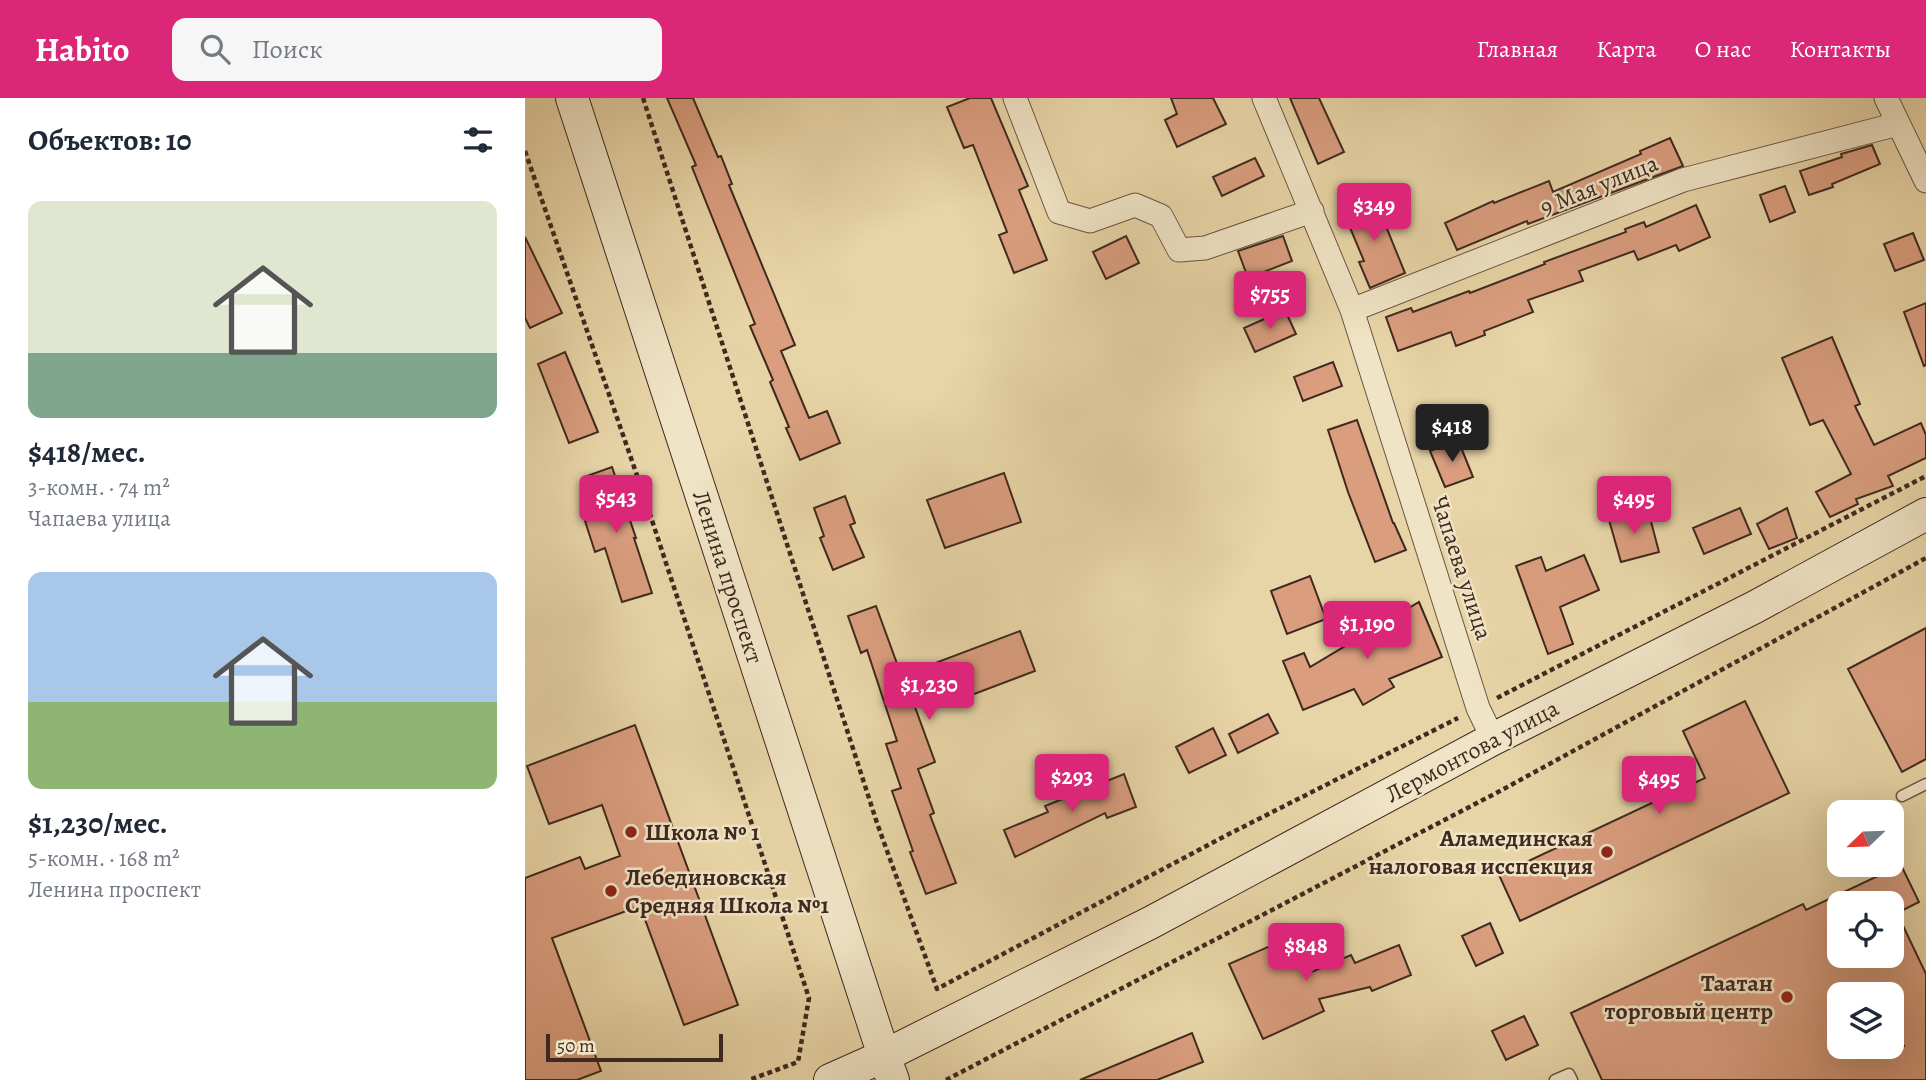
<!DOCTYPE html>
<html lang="ru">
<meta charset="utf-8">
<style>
:root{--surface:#fff;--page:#f6f6f7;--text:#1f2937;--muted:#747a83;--accent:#db2777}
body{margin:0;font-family:Alegreya,serif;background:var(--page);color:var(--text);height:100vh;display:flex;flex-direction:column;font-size:26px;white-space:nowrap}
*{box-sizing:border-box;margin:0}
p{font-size:23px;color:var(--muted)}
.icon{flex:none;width:38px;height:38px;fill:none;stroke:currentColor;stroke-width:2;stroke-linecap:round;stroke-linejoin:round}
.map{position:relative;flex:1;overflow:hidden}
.sheet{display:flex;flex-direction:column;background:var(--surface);width:525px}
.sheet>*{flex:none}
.needle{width:46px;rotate:247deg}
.fabs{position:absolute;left:1302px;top:702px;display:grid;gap:14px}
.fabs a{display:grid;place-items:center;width:77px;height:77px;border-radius:14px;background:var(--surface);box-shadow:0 7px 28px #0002;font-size:35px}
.scale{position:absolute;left:21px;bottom:18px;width:177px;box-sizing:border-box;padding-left:7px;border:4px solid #402920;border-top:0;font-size:19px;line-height:24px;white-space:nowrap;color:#402920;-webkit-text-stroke:5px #f0e4c6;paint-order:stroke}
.price{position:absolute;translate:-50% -60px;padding:0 16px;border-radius:7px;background:var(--accent);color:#fff;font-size:23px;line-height:46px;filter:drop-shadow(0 2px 4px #0008)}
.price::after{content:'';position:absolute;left:50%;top:42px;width:21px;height:16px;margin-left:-10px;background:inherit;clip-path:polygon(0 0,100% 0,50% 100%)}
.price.selected{background:#222;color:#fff}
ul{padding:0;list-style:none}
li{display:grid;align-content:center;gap:14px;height:371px;padding:0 28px}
li span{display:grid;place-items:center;height:217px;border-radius:14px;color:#555}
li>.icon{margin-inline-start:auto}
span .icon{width:126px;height:126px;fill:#fffc;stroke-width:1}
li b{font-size:30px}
h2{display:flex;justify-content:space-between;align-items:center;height:84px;padding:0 28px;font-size:30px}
header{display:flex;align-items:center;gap:42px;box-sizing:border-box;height:98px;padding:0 35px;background:var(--accent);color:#fff}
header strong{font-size:33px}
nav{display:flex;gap:38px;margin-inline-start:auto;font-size:24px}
.search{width:490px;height:63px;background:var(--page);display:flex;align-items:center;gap:18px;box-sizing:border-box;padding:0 24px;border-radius:14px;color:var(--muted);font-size:26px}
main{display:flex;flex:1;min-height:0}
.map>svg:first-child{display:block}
.building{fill:#da9e7f;stroke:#402920;stroke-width:2;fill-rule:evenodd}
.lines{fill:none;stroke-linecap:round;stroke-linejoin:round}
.service-casing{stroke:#6a5442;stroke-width:13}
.minor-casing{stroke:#6a5442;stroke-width:25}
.secondary-casing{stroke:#402920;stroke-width:34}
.path{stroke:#402920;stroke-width:4.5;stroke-dasharray:5 3.5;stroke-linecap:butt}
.service{stroke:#f0e4c6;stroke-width:10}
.minor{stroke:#f0e4c6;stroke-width:23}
.secondary{stroke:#f0e4c6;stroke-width:32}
.poi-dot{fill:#8f2418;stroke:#f0e4c6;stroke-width:2.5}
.labels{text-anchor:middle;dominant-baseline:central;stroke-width:5;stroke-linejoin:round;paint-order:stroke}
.street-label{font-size:24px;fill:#402920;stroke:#f0e4c6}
.poi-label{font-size:24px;font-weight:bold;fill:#402920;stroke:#f0e4c6;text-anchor:start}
</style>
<header>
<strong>Habito</strong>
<div class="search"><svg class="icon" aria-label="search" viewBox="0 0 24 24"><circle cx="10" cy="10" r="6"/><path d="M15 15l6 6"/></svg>Поиск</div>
<nav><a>Главная</a><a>Карта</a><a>О нас</a><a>Контакты</a></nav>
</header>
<main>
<section class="sheet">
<h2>Объектов: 10<svg class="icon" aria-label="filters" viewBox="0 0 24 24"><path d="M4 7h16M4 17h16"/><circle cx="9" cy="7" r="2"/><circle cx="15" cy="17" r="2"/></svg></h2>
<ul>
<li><span style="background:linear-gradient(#dfe7d0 70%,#7fa58c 0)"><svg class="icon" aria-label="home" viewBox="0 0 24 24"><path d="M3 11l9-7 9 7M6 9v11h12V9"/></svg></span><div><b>$418/мес.</b><p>3-комн. · 74 m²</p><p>Чапаева улица</p></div></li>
<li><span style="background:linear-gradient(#a9c7e8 60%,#8fb573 0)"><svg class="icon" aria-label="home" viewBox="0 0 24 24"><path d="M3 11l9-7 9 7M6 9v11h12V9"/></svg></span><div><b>$1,230/мес.</b><p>5-комн. · 168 m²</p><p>Ленина проспект</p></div></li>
</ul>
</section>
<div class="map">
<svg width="1401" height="982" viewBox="0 0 1401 982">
<rect width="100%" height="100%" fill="#e8d5a7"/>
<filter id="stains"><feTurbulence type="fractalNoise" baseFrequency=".00286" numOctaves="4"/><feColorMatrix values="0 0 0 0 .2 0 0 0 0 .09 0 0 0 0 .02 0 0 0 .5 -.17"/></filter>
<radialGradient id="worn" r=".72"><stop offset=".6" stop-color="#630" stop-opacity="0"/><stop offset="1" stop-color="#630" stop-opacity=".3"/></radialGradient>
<path class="building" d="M 142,0 L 168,0 L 193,59 L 196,58 L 207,86 L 204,87 L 270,247 L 256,253 L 284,320 L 302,313 L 315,345 L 275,362 L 261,330 L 264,329 L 245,284 L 248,282 L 225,228 L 230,226 L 167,69 L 171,67 Z
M 445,0 L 466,0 L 503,88 L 494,92 L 522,162 L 489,175 L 474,137 L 482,134 L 448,47 L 439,50 L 422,9 Z
M 646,0 L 688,0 L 701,26 L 652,49 L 640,22 L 652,16 Z
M 765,0 L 794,0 L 819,54 L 793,66 Z
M 1145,40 L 1158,68 L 1003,126 L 1002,123 L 932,152 L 920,125 L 968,103 L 969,105 L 1024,83 L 1028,94 L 1116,56 L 1115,53 Z
M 1347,47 L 1355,66 L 1307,86 L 1308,89 L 1284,97 L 1275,73 L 1317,59 L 1316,56 L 1323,54 Z
M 730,60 L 739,78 L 697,98 L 688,79 Z
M 1260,88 L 1270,114 L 1245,124 L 1235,97 Z
M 849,99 L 880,175 L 845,190 L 834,164 L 839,163 L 818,113 Z
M 1171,107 L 1185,139 L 1154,153 L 1151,147 L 1113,162 L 1109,153 L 1054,173 L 1058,183 L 1003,202 L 1008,214 L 959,233 L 960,237 L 931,248 L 926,234 L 873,253 L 861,219 L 886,210 L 888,214 L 944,193 L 945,195 L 1020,166 L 1019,164 L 1101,134 L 1100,131 L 1119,124 L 1121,129 Z
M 1388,135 L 1399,162 L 1370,173 L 1359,146 Z
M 601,138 L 614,165 L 581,181 L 568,154 Z
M 758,138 L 767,163 L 723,180 L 713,153 Z
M 0,139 L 37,215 L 5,230 L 0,220 Z
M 1401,205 L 1401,267 L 1399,268 L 1379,214 Z
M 760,212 L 771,236 L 730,254 L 719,230 Z
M 1307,239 L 1335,306 L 1330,308 L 1349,347 L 1396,325 L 1401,337 L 1401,360 L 1363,378 L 1368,388 L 1331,401 L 1333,406 L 1305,419 L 1291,394 L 1326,376 L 1298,322 L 1285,327 L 1257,260 Z
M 40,254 L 73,334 L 44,345 L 13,266 Z
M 808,264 L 817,288 L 778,303 L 769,279 Z
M 832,322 L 868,425 L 869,425 L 881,452 L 850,464 L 823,394 L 803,332 Z
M 933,342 L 948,379 L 920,389 L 905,353 Z
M 87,369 L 111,440 L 109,440 L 127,495 L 97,504 L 80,450 L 70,454 L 60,423 L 73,419 L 59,379 Z
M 479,375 L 496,424 L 420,450 L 402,402 Z
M 320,398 L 330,425 L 325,427 L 339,459 L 308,472 L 295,440 L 299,438 L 289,410 Z
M 1215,410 L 1226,436 L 1179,456 L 1168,430 Z
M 1262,410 L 1272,440 L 1244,451 L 1232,426 Z
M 1123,412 L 1134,454 L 1096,464 L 1084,422 Z
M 1059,457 L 1074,492 L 1035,509 L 1048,546 L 1023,556 L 991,468 L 1016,459 L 1021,473 Z
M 785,478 L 801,521 L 762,536 L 746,493 Z
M 894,504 L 917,559 L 864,581 L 869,589 L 838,607 L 829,591 L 778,612 L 758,563 L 779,555 L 785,569 Z
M 351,508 L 374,571 L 390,566 L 392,572 L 495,533 L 510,573 L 428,604 L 425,598 L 390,609 L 410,664 L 393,671 L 409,715 L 405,717 L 431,785 L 401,796 L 385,754 L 388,753 L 367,693 L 376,690 L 361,646 L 372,643 L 342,552 L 336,555 L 323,518 Z
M 1401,530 L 1401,661 L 1377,674 L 1323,571 Z
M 1220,603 L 1264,695 L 995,823 L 974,777 L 1180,680 L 1158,633 Z
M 743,616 L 753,635 L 713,655 L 704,636 Z
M 110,627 L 213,907 L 159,927 L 115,808 L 27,840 L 76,973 L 52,982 L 0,982 L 0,780 L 55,759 L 60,771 L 95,758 L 77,707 L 24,726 L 2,668 Z
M 688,630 L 701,657 L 664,675 L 651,649 Z
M 599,676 L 611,709 L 582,720 L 580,715 L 490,759 L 479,732 L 523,714 L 520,708 Z
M 1376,767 L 1394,804 L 1372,815 L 1401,876 L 1401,982 L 1077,982 L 1046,915 L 1278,806 L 1281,812 ZM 1314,805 L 1367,805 L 1367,858 L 1314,858 ZM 1314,896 L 1367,896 L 1367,923 L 1379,948 L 1314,948 Z
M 965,825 L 978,855 L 951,868 L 937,838 Z
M 766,839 L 782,876 L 826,857 L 830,865 L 874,847 L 886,877 L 847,893 L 845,889 L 794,901 L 799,913 L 738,941 L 704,866 Z
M 999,918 L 1013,947 L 981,962 L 967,933 Z
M 667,935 L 678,964 L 632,982 L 555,982 Z"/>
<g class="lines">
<defs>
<path id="service" d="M 1377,698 L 1401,686
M 1030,982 L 1044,976 L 1047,982"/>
<path id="minor" d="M 490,0 L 534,114 L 565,123 L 610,107 L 636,118 L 654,152 L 680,150 L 787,113
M 739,0 L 827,212 L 953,610 L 968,641
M 1361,0 L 1401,83
M 827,212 L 1158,82 L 1373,26"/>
<path id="secondary" d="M 47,0 L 359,958 L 368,982
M 305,982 L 359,958 L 625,825 L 968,641 L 1230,509 L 1401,416"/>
</defs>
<use href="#service" class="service-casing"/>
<use href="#minor" class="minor-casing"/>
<use href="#secondary" class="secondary-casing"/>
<path class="path" d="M 118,0 L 352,725 L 412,891 L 702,737 L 933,620
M 0,53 L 117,392 L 284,900 L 273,964 L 224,982
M 972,600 L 1401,378
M 421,982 L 975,693 L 1401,460"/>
<use href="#service" class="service"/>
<use href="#minor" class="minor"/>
<use href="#secondary" class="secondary"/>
</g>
<g class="poi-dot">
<circle cx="106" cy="734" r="7"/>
<circle cx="1082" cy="754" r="7"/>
<circle cx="86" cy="793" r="7"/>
<circle cx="1262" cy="899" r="7"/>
</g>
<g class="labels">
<g class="street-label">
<text transform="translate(1074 87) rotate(-22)">9 Мая улица</text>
<text transform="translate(937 470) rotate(72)">Чапаева улица</text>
<text transform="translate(203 479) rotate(72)">Ленина проспект</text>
<text transform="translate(947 653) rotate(-28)">Лермонтова улица</text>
</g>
<g class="poi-label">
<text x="120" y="734">Школа № 1</text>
<text x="1068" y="740" text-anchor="end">Аламединская<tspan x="1068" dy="28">налоговая исспекция</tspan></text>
<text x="100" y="779">Лебединовская<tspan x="100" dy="28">Средняя Школа №1</tspan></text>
<text x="1248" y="885" text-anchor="end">Таатан<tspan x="1248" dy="28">торговый центр</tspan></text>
</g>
</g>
<rect width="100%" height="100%" filter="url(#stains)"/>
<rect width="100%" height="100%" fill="url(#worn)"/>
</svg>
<div class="fabs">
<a><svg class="needle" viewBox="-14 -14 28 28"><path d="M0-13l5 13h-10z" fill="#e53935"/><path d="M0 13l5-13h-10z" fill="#747a83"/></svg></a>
<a><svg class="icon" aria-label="locate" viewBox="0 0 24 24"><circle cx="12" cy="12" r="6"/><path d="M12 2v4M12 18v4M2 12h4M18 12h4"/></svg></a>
<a><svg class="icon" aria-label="layers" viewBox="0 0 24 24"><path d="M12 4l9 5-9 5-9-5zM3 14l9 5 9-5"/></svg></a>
</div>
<div class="scale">50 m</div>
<b class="price" style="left:849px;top:145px">$349</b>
<b class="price" style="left:745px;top:233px">$755</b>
<b class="price selected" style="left:927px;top:366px">$418</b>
<b class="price" style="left:91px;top:437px">$543</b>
<b class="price" style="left:1109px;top:438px">$495</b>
<b class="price" style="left:842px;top:563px">$1,190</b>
<b class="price" style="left:404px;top:624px">$1,230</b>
<b class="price" style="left:547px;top:716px">$293</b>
<b class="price" style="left:1134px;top:718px">$495</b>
<b class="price" style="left:781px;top:885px">$848</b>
</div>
</main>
